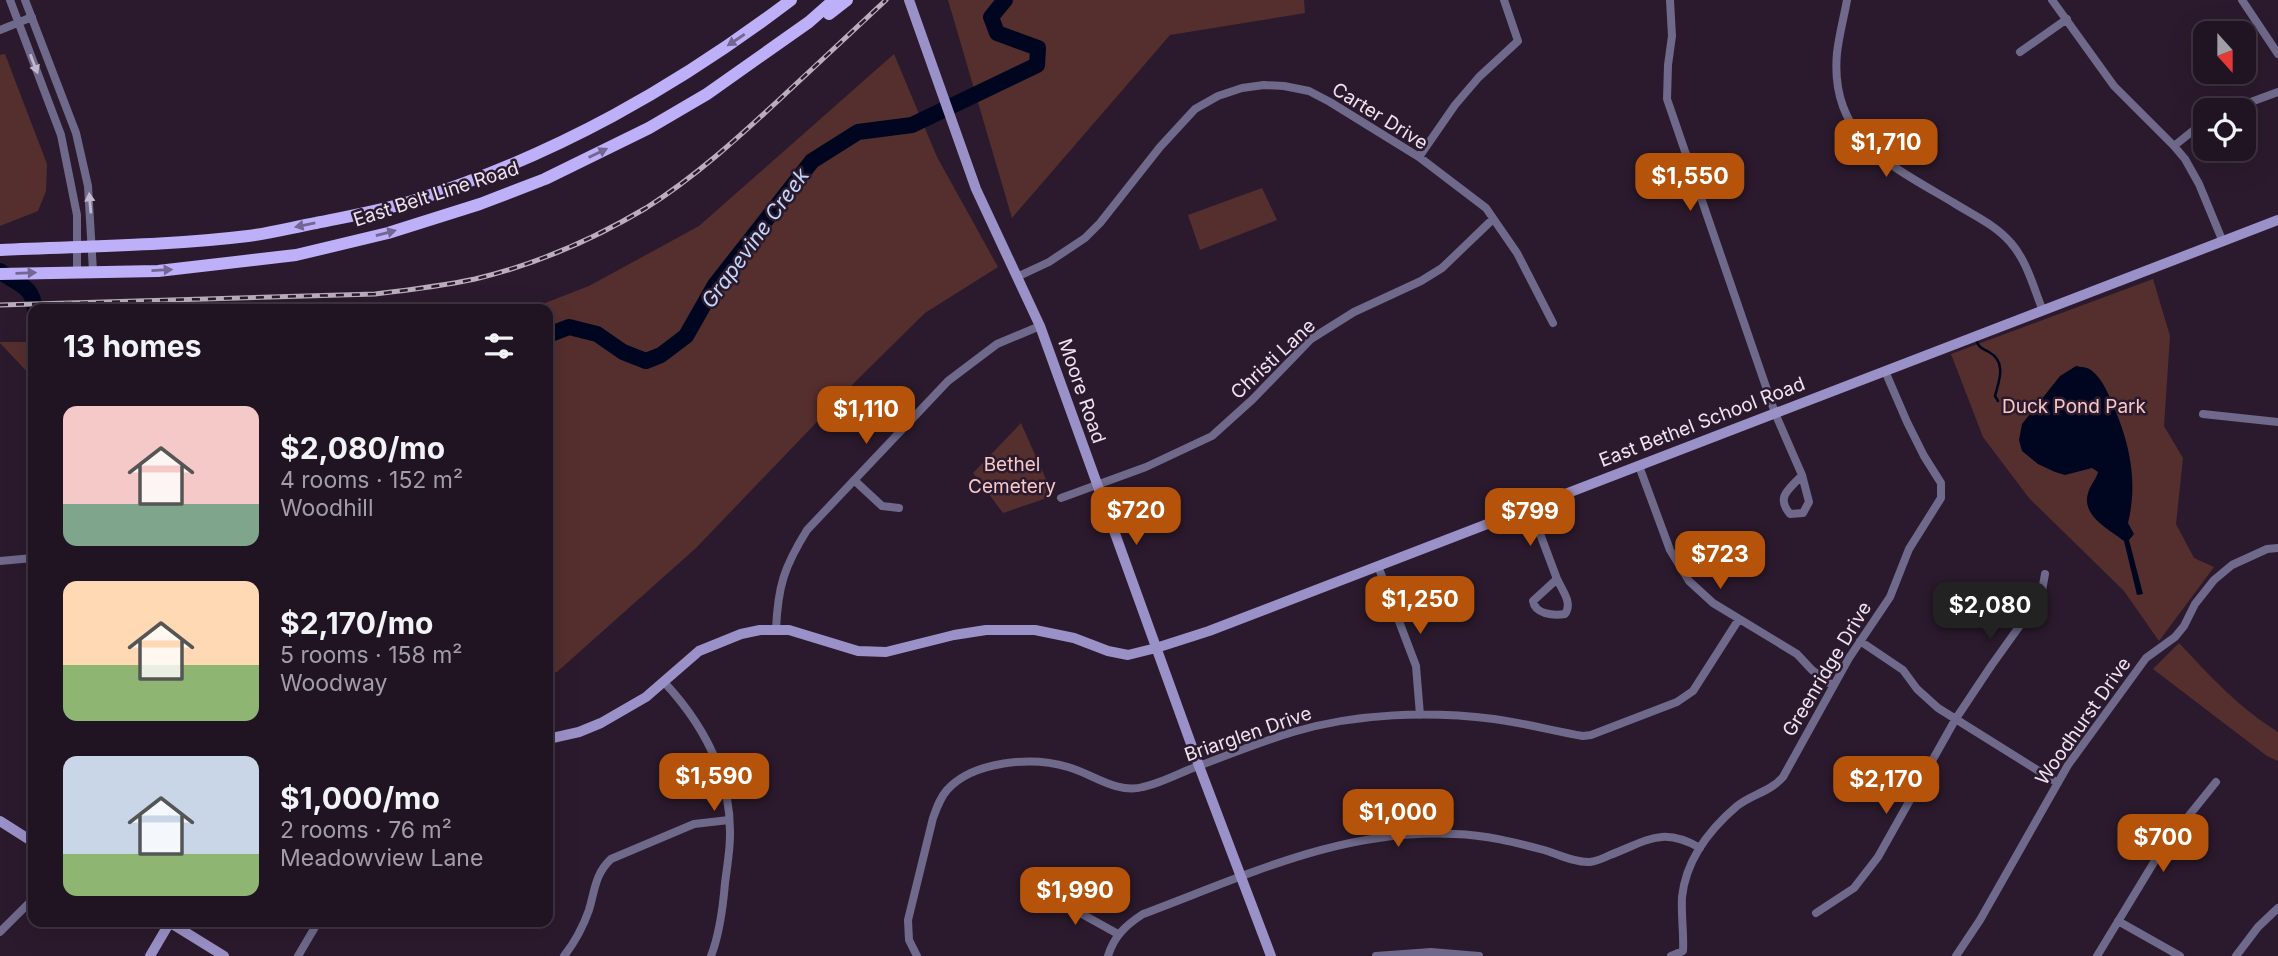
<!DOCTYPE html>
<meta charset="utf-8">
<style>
:root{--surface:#201422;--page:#2d212f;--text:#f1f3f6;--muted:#a29ea5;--line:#3d3340;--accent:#b45309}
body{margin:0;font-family:Inter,sans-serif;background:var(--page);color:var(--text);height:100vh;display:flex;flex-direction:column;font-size:26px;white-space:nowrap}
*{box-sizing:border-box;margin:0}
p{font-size:23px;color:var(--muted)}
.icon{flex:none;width:38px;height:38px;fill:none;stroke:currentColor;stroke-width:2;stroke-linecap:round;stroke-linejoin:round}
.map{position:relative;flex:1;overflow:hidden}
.side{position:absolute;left:28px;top:304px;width:525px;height:623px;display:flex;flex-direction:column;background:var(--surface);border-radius:14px;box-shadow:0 7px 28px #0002,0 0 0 2px var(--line)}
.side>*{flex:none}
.needle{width:46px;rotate:159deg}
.buttons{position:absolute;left:2193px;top:21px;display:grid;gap:14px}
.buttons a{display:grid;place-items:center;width:63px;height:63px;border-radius:14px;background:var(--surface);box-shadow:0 7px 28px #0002,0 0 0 2px var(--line);font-size:35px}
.price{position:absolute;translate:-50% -60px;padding:0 16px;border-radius:14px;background:var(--accent);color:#fff;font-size:23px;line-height:46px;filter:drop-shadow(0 2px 4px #0008)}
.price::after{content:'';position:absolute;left:50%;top:42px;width:21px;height:16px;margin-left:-10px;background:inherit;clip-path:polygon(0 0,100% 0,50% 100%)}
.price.current{background:#222;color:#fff}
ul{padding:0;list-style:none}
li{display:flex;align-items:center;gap:21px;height:175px;padding:0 35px}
li span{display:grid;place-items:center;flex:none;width:196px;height:140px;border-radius:14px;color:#555}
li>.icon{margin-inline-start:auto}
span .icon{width:84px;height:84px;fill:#fffc;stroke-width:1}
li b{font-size:30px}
h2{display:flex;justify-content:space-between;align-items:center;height:84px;padding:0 35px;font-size:30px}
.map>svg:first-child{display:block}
.green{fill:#552f2e}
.water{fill:#000620}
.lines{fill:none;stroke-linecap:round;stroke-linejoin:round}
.stream{stroke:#000620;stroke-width:2.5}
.river{stroke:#000620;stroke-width:16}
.street{stroke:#6f698b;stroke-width:8}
.secondary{stroke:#9b91c9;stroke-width:10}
.primary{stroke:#beb0f8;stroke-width:12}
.rail-casing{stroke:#baadbc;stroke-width:5}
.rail{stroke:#2b1a2d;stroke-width:2.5;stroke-dasharray:8;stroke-linecap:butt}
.oneway{fill:#746592}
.oneway2{fill:#c2b8cd}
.labels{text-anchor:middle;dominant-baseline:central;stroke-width:5;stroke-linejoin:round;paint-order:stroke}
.street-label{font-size:19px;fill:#efe3f0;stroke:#2b1a2d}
.park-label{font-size:19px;fill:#f7c8c5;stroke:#2b1a2d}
.water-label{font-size:21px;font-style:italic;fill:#c3d7fa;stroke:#2b1a2d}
</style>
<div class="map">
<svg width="2278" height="956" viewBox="0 0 2278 956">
<rect width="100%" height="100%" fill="#2b1a2d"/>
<path class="green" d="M 948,0 L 1304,0 L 1305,13 L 1170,35 L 1012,218 Z
M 5,54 L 47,164 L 46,191 L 38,211 L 0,226 L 0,55 Z
M 894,54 L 937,157 L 998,267 L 925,313 L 859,378 L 696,548 L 557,672 L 548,673 L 548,310 L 527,310 L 589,286 L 699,226 Z
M 1262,188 L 1277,220 L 1200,250 L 1188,215 Z
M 2153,279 L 2170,336 L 2164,426 L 2183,458 L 2176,524 L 2194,558 L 2214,567 L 2159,641 L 2124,591 L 2029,498 L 1983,437 L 1951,354 Z
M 0,342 L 33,342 L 33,378 L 0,343 Z
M 1021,423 L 1048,484 L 1044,499 L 1003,513 L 973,473 Z
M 2179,643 C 2212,678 2237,706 2278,732 L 2278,761 L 2267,756 L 2153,669 Z"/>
<path class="water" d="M 2076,366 C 2081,367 2087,367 2091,370 C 2102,378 2109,395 2114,407 C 2130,445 2138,482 2128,523 L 2134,534 L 2129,540 L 2143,594 L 2137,595 L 2124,541 C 2110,530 2081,516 2088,493 C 2090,485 2096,480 2098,472 L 2092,468 L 2065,475 L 2055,472 L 2038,464 L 2022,451 L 2019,440 L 2022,424 L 2060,376 Z"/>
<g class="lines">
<path class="stream" d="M 1976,340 C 1979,348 1982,348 1989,352 C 2007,362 1999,381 1995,396 L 1998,401"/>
<path class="river" d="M 0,271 C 18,286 32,283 35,310
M 548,335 L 569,327 L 597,334 L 623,352 L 646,361 L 661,355 L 686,336 L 715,285 L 812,161 L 858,132 L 912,125 L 1037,65 L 1038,48 L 997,33 L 991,17 L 1005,0"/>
<path class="street" d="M 10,0 L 61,135 L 77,215 L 77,271
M 25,0 L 76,133 L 88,186 L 93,271
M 1670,0 L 1672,36 L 1668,65 L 1667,99 L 1775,413 L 1802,475 L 1809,502 L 1803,513 L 1790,514 C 1775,496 1790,489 1802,475
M 1847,0 C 1844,17 1839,35 1837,53 C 1829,139 1892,166 1954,203 C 1973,215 1996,225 2011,243 C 2027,261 2034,289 2043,311
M 2052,0 L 2114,86 L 2174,146 L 2185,159 L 2199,184 L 2223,242
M 2242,0 L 2278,54
M 0,30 L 32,17
M 2020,52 L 2067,19
M 2229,110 L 2278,92
M 2174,146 L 2205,121
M 1419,157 L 1455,105 L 1479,77 L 1518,41 L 1504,0
M 1017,277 L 1049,262 L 1085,238 L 1100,223 L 1160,147 L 1195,109 L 1218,96 L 1242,88 L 1264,85 L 1284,86 L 1309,91 L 1330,102 L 1419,157 L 1486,208 L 1517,253 L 1553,323
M 2203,414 L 2278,422
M 1639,466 L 1670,550 L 1689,581 L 1713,603 L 1797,654 L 1812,670 L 1833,686
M 854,480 L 882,506 L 899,508
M 1061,498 L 1146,467 L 1212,436 L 1253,399 L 1311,339 L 1354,312 L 1421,281 L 1442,268 L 1493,219
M 1530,507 L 1557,579
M 0,561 L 33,558
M 1378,566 L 1416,666 L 1420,715
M 1557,579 C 1562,590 1573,603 1565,614 C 1553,616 1535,614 1533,601 Z
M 776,629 C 778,586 784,567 807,530 L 948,381 L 997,344 L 1040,326
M 1860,641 L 1903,670 L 1917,689 L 1938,708 L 2058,783
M 664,682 C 703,724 731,775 730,835 C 730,851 727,867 725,883 C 723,907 720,933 711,956
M 1046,894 L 1118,934
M 1816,913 L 1854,888 L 1878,857 L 1955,720 L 1991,666 L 2041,596 L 2045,574
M 2118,921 L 2180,956
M 0,932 L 33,899
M 298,956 L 318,922
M 564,956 C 575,942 583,927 589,910 C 595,890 595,874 611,859 L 694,824 L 729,820
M 917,956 L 909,940 L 908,920 L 933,818 C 937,807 940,798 947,790 C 973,761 1032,756 1068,767 C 1093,774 1116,794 1143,787 C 1158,784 1174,776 1188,770 C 1223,757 1257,743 1293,732 C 1357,713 1429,711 1494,719 C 1524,723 1554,731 1583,736 L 1591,735 L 1677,702 L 1693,691 L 1739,619
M 1108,956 C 1114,936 1126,925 1143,914 C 1245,876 1343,828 1455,834 C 1486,835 1514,842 1544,850 C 1558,854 1575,863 1590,862 C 1597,861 1604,858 1610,855 C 1647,841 1662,826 1700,848
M 1376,956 L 1431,952 L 1479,956
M 1671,956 L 1683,951 C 1684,934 1681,915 1682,897 C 1686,860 1710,829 1737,806 C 1752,794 1770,792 1783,777 L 1849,658 L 1890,597 L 1909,549 L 1941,498 L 1941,483 L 1924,456 L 1907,422 L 1885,371
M 1956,956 L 1980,920 L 2068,765 L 2146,658 L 2175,637 L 2184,626 L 2195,604 L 2214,580 L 2232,565 L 2267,549 L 2278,548
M 2097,956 L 2162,849 L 2216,782
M 2236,956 L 2258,927 L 2278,908"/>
<path class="secondary" d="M 909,0 L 976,189 L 1040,326 L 1199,766 L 1271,956
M 548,739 L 579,732 L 601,723 L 646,697 L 699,651 L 741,634 L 760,630 L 789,630 L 858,651 L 886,652 L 954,635 L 986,630 L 1035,630 L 1074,638 L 1108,651 L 1128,655 L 1156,648 L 1209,631 L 2278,220
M 0,821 L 33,842
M 169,922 L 224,956
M 150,956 L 170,922"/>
<path class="primary" d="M 829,14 L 847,0
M 0,250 C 83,246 166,246 248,236 C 271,233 294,227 316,223 C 350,216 386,210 419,199 C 557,154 675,88 791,0
M 0,274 L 158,271 L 296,255 L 388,233 L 480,204 L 545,179 L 649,128 L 707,94 L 809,22 L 834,0"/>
<defs>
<path id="rail" d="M 0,305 L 375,294 C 409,290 442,286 475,279 C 534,265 594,239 646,208 C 695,177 739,137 781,98 C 816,65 851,33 886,0"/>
</defs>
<use href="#rail" class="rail-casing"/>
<use href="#rail" class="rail"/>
</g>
<defs><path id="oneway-solid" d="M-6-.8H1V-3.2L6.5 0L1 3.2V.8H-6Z" transform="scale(1.75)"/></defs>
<g class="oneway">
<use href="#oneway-solid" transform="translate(736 40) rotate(146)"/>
<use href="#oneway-solid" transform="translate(598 153) rotate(-26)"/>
<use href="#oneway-solid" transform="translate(305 225) rotate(169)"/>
<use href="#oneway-solid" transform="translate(386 233) rotate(-15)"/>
<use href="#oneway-solid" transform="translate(162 270) rotate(-3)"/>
<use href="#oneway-solid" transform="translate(26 273) rotate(-2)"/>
</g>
<g class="oneway2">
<use href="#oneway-solid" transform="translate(34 64) rotate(69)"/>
<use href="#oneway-solid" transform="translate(90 203) rotate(-95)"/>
</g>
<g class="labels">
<g class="street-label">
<text transform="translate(1380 116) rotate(32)">Carter Drive</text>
<text transform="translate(436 194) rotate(-18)">East Belt Line Road</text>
<text transform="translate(1273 359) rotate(-43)">Christi Lane</text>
<text transform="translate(1082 391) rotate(71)">Moore Road</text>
<text transform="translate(1702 422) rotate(-21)">East Bethel School Road</text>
<text transform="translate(1827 669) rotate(-59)">Greenridge Drive</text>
<text transform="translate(2083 721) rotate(-55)">Woodhurst Drive</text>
<text transform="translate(1248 734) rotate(-19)">Briarglen Drive</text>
</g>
<g class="park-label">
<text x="2074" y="406">Duck Pond Park</text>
<text x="1012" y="464">Bethel<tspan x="1012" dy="22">Cemetery</tspan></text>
</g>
<g class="water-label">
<text transform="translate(755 238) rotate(-54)">Grapevine Creek</text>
</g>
</g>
</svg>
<div class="buttons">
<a><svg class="needle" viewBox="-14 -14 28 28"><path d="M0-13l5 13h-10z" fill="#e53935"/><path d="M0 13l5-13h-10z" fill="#a29ea5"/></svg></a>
<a><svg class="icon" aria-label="locate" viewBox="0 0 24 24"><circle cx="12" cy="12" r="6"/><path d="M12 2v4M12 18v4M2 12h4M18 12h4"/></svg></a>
</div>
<b class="price" style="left:1886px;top:179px">$1,710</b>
<b class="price" style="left:1690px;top:213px">$1,550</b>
<b class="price" style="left:866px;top:446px">$1,110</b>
<b class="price" style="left:1136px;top:547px">$720</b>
<b class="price" style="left:1530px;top:548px">$799</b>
<b class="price" style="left:1720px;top:591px">$723</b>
<b class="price" style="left:1420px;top:636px">$1,250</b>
<b class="price current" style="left:1990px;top:642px">$2,080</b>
<b class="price" style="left:714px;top:813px">$1,590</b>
<b class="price" style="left:1886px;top:816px">$2,170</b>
<b class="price" style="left:1398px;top:849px">$1,000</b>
<b class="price" style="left:2163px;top:874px">$700</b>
<b class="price" style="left:1075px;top:927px">$1,990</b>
<section class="side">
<h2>13 homes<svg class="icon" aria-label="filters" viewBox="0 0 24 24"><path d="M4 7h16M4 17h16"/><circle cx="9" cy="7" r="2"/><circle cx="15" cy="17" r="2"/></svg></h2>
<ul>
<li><span style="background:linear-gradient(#f6c9c9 70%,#7fa58c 0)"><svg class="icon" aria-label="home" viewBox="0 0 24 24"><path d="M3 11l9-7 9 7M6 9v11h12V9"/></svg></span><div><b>$2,080/mo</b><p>4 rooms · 152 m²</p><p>Woodhill</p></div></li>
<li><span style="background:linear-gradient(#ffd9b3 60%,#8fb573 0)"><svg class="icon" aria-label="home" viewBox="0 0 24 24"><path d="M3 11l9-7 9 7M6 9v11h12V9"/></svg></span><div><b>$2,170/mo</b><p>5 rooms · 158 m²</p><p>Woodway</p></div></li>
<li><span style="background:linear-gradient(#c9d6e8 70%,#8fb573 0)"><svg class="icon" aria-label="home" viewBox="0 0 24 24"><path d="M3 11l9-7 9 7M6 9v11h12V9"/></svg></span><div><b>$1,000/mo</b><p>2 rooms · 76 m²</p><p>Meadowview Lane</p></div></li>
</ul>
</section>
</div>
